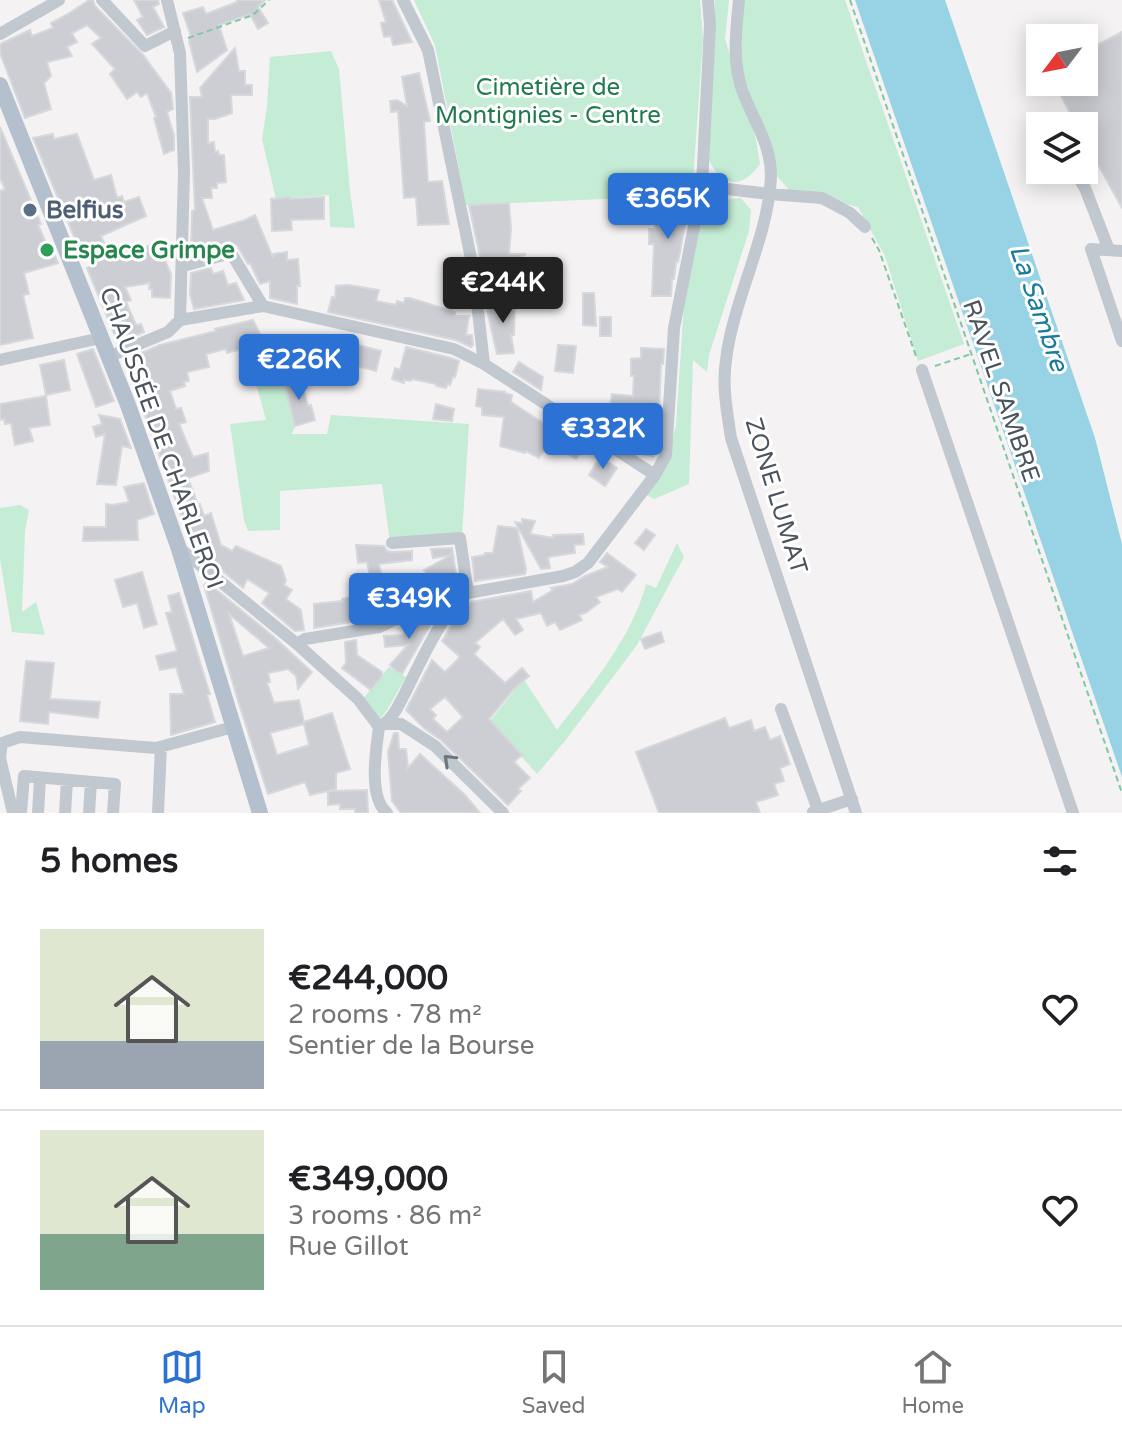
<!DOCTYPE html>
<meta charset="utf-8">
<style>
:root{--surface:#fff;--page:#f2f2f2;--text:#202124;--muted:#757577;--line:#e0e0e0;--accent:#2b72d4}
body{margin:0;font-family:"Varela Round",sans-serif;background:var(--page);color:var(--text);height:100vh;display:flex;flex-direction:column;font-size:30px;white-space:nowrap}
*{box-sizing:border-box;margin:0}
p{font-size:26px;color:var(--muted)}
.icon{flex:none;width:44px;height:44px;fill:none;stroke:currentColor;stroke-width:2;stroke-linecap:round;stroke-linejoin:round}
.map{position:relative;height:813px;overflow:hidden}
.sheet{display:flex;flex-direction:column;background:var(--surface);flex:1}
.sheet>*{flex:none}
.needle{width:52px;rotate:238deg}
.tools{position:absolute;left:1026px;top:24px;display:grid;gap:16px}
.tools a{display:grid;place-items:center;width:72px;height:72px;border-radius:0px;background:var(--surface);box-shadow:0 4px 20px #0003;font-size:40px}
.price{position:absolute;translate:-50% -68px;padding:0 18px;border-radius:8px;background:var(--accent);color:#fff;font-size:26px;line-height:52px;filter:drop-shadow(0 2px 4px #0008)}
.price::after{content:'';position:absolute;left:50%;top:48px;width:24px;height:18px;margin-left:-12px;background:inherit;clip-path:polygon(0 0,100% 0,50% 100%)}
.price.selected{background:#222;color:#fff}
ul{padding:0;list-style:none}
li{display:flex;align-items:center;gap:24px;height:200px;padding:0 40px}
li+li{border-top:2px solid var(--line)}
li span{display:grid;place-items:center;flex:none;width:224px;height:160px;border-radius:0px;color:#555}
li>.icon{margin-inline-start:auto}
span .icon{width:96px;height:96px;fill:#fffc;stroke-width:1}
li b{font-size:34px}
h2{display:flex;justify-content:space-between;align-items:center;height:96px;padding:0 40px;font-size:34px}
.tab-bar{display:flex;justify-content:space-around;align-items:center;height:112px;border-top:2px solid var(--line);background:var(--surface);font-size:22px;color:var(--muted)}
.tab-bar a{display:grid;justify-items:center;gap:4px}
.tab-bar .selected{color:var(--accent)}
.map>svg:first-child{display:block}
.green{fill:#c5ecd5}
.water{fill:#97d3e5}
.building{fill:#ccced3;stroke:#d6d8dc;stroke-width:2;fill-rule:evenodd}
.lines{fill:none;stroke-linecap:round;stroke-linejoin:round}
.path{stroke:#80c7a5;stroke-width:2;stroke-dasharray:6 4;stroke-linecap:butt}
.minor{stroke:#c1c8cf;stroke-width:12}
.major{stroke:#b4c0cd;stroke-width:16}
.oneway{stroke:#6e777f}
.service-dot{fill:#5c6f8a;stroke:#fff;stroke-width:3}
.leisure-dot{fill:#2e9e5b;stroke:#fff;stroke-width:3}
.labels{text-anchor:middle;dominant-baseline:central;stroke-width:6;stroke-linejoin:round;paint-order:stroke}
.park-label{font-size:24px;fill:#217a4f;stroke:#fff}
.service-label{font-size:24px;font-weight:bold;fill:#4e5e75;stroke:#fff;text-anchor:start}
.leisure-label{font-size:24px;font-weight:bold;fill:#27864d;stroke:#fff;text-anchor:start}
.street-label{font-size:24px;fill:#4b545d;stroke:#fff}
.water-label{font-size:26px;font-style:italic;fill:#1a7c9a;stroke:#fff}
</style>
<div class="map">
<svg width="1122" height="813" viewBox="0 0 1122 813">
<rect width="100%" height="100%" fill="#f4f2f2"/>
<path class="green" d="M 414,0 L 700,0 L 703,38 L 692,195 L 466,205 L 435,45 Z
M 715,0 L 729,0 L 725,39 L 756,140 L 760,164 C 742,189 723,188 709,160 Z
M 743,0 L 845,0 L 964,344 L 918,361 L 885,256 L 858,207 L 789,190 L 778,177 L 743,78 L 740,43 Z
M 331,51 L 339,69 L 350,191 L 355,228 L 330,227 L 329,195 L 276,199 L 262,139 L 267,107 L 270,57 Z
M 741,198 L 751,210 L 749,231 L 709,355 L 707,372 L 693,360 L 689,484 L 654,499 L 643,493 L 666,467 L 676,425 L 687,260 L 708,202 Z
M 277,358 L 295,426 L 292,434 L 327,434 L 331,415 L 469,424 L 462,536 L 390,542 L 382,484 L 280,491 L 280,530 L 248,531 L 244,520 L 230,424 L 266,420 L 250,362 Z
M 20,505 L 29,510 L 25,531 L 22,612 L 36,602 L 45,635 L 12,632 L 0,559 L 0,508 Z
M 677,543 L 684,557 L 637,645 L 564,742 L 537,774 L 490,721 L 514,691 L 521,675 L 557,730 C 590,687 632,638 646,584 L 656,588 Z
M 389,667 L 406,677 L 387,710 L 380,719 L 362,700 Z"/>
<path class="water" d="M 855,0 L 945,0 L 1095,438 L 1122,544 L 1122,777 Z"/>
<path class="building" d="M 89,0 L 93,0 L 95,6 L 143,55 L 171,93 L 173,109 L 167,112 L 174,136 L 174,150 L 164,154 L 154,118 L 156,117 L 147,93 L 141,97 L 137,92 L 127,99 L 110,74 L 115,69 L 92,44 L 101,38 L 87,25 L 72,33 L 77,42 L 67,47 L 72,56 L 47,62 L 51,76 L 44,83 L 51,109 L 25,118 L 0,53 L 0,44 L 30,30 L 32,36 L 53,28 L 51,23 L 68,14 Z
M 134,0 L 158,0 L 159,4 L 153,7 L 164,27 L 147,35 L 137,20 L 143,17 Z
M 237,0 L 265,0 L 258,7 L 268,23 L 258,29 L 250,14 L 219,25 L 227,50 L 197,72 L 189,41 L 191,37 L 183,13 L 203,7 L 206,14 L 237,2 Z
M 379,0 L 392,0 L 412,42 L 393,45 L 391,36 L 384,37 L 381,23 L 386,22 Z
M 1122,32 L 1122,208 L 1084,139 L 1084,126 L 1077,126 L 1061,96 L 1073,90 L 1069,82 L 1084,82 L 1084,52 Z
M 235,48 L 239,71 L 245,71 L 245,85 L 252,85 L 252,95 L 231,95 L 232,113 L 215,119 L 208,119 L 208,143 L 214,142 L 215,152 L 218,151 L 219,155 L 224,155 L 226,182 L 217,183 L 217,188 L 211,188 L 212,198 L 202,198 L 213,230 L 245,220 L 255,215 L 273,258 L 273,254 L 287,252 L 287,260 L 298,259 L 300,286 L 297,286 L 297,304 L 270,298 L 270,281 L 260,284 L 250,263 L 248,264 L 237,245 L 229,244 L 191,254 L 192,211 L 195,210 L 190,97 L 202,97 L 200,88 Z
M 419,73 L 430,121 L 424,122 L 428,182 L 442,181 L 449,224 L 418,225 L 416,197 L 404,198 L 398,111 L 391,112 L 390,101 L 397,100 L 407,106 L 402,77 Z
M 0,127 L 41,224 L 38,225 L 46,243 L 49,242 L 58,263 L 24,273 L 29,294 L 23,295 L 33,338 L 0,345 L 0,191 L 5,189 L 0,178 Z
M 53,134 L 54,139 L 77,134 L 94,180 L 111,175 L 117,198 L 122,196 L 124,202 L 139,197 L 146,216 L 101,236 L 110,257 L 141,249 L 157,242 L 171,274 L 170,298 L 152,297 L 152,289 L 149,289 L 150,283 L 125,287 L 131,300 L 126,302 L 136,325 L 141,324 L 144,332 L 118,343 L 87,268 L 92,266 L 83,244 L 78,246 L 33,138 Z
M 688,194 L 688,210 L 678,262 L 676,262 L 674,279 L 672,279 L 671,296 L 652,296 L 654,244 L 649,244 L 649,229 L 655,229 L 657,196 Z
M 290,197 L 290,199 L 324,197 L 324,219 L 291,220 L 292,230 L 272,231 L 271,199 Z
M 509,203 L 511,229 L 509,254 L 526,254 L 502,266 L 493,266 L 493,275 L 483,274 L 483,266 L 482,266 L 469,205 Z
M 211,268 L 213,274 L 223,271 L 228,285 L 236,283 L 244,300 L 194,309 L 190,294 L 191,273 Z
M 348,285 L 379,290 L 376,301 L 396,305 L 397,301 L 404,303 L 405,298 L 410,298 L 455,312 L 455,316 L 469,316 L 466,335 L 472,335 L 473,345 L 471,347 L 456,340 L 328,312 L 332,297 L 335,298 L 336,286 Z
M 583,293 L 594,293 L 596,326 L 583,325 Z
M 503,294 L 515,294 L 514,335 L 511,335 L 514,353 L 497,354 L 489,319 L 487,308 L 503,308 Z
M 600,317 L 611,317 L 611,336 L 600,336 Z
M 253,320 L 262,338 L 252,341 L 253,346 L 227,353 L 226,349 L 206,354 L 209,367 L 187,372 L 189,381 L 184,382 L 185,386 L 170,391 L 176,409 L 181,408 L 186,422 L 179,424 L 193,457 L 208,453 L 209,471 L 188,478 L 198,505 L 200,504 L 204,516 L 211,513 L 221,545 L 232,551 L 236,546 L 281,566 L 286,581 L 284,585 L 292,590 L 286,599 L 301,610 L 304,630 L 295,631 L 262,603 L 269,593 L 247,579 L 243,588 L 204,556 L 195,534 L 189,537 L 125,360 L 160,345 L 216,331 L 215,329 Z
M 358,345 L 381,351 L 376,371 L 353,365 Z
M 558,345 L 576,346 L 573,373 L 555,371 Z
M 406,347 L 451,358 L 459,361 L 455,377 L 453,377 L 450,385 L 447,384 L 446,388 L 436,386 L 436,384 L 412,379 L 411,381 L 404,380 L 404,383 L 392,379 L 395,368 L 400,370 Z
M 641,348 L 664,349 L 663,364 L 661,364 L 659,412 L 653,456 L 638,453 L 627,446 L 631,432 L 598,422 L 601,412 L 609,414 L 612,394 L 633,396 L 634,376 L 631,376 L 631,359 L 641,358 Z
M 93,349 L 114,401 L 96,407 L 77,354 Z
M 64,360 L 70,390 L 46,395 L 40,365 Z
M 519,362 L 543,377 L 541,390 L 513,372 Z
M 300,377 L 308,406 L 311,405 L 315,420 L 295,426 L 284,382 Z
M 478,389 L 505,392 L 505,393 L 512,395 L 511,402 L 583,449 L 576,459 L 549,442 L 539,458 L 526,451 L 525,453 L 500,446 L 504,417 L 482,415 L 482,407 L 476,406 Z
M 46,396 L 50,425 L 29,428 L 33,441 L 15,445 L 11,423 L 5,424 L 4,419 L 0,420 L 0,404 Z
M 436,404 L 454,409 L 452,421 L 433,419 Z
M 99,415 L 120,419 L 131,448 L 122,446 L 116,485 L 97,484 L 105,434 L 96,437 L 93,427 L 102,424 Z
M 600,457 L 617,468 L 605,486 L 589,475 Z
M 144,483 L 154,514 L 137,520 L 138,540 L 83,541 L 84,527 L 106,527 L 106,504 L 112,505 L 129,502 L 124,487 Z
M 522,519 L 535,521 L 530,534 L 554,538 L 553,535 L 583,534 L 584,544 L 574,545 L 575,553 L 548,557 L 550,568 L 541,569 L 515,522 L 522,523 Z
M 498,526 L 517,528 L 526,569 L 525,574 L 475,581 L 472,557 L 485,555 L 485,553 L 493,553 Z
M 646,529 L 655,535 L 644,550 L 635,543 Z
M 356,545 L 384,546 L 387,551 L 392,552 L 412,551 L 412,560 L 379,564 L 384,588 L 401,580 L 404,586 L 427,574 L 424,570 L 451,555 L 433,558 L 431,549 L 452,548 L 457,580 L 376,618 L 314,628 L 314,604 L 342,601 L 342,599 L 373,591 L 367,562 L 358,563 Z
M 607,553 L 636,575 L 622,592 L 618,589 L 596,597 L 600,602 L 587,612 L 579,615 L 582,620 L 560,630 L 555,622 L 547,626 L 541,613 L 516,619 L 523,630 L 515,635 L 503,619 L 475,643 L 480,647 L 474,654 L 505,683 L 522,668 L 529,676 L 513,690 L 489,719 L 522,755 L 514,762 L 530,778 L 518,789 L 521,791 L 508,805 L 441,740 L 425,729 L 406,710 L 432,660 L 445,672 L 460,657 L 442,641 L 456,618 L 471,602 L 531,591 L 533,602 L 553,590 L 551,588 L 572,584 L 585,576 L 608,567 L 600,562 ZM 445,697 L 463,717 L 447,732 L 433,719 L 436,715 L 430,709 Z
M 142,572 L 157,624 L 144,628 L 137,603 L 123,607 L 115,580 Z
M 207,582 L 274,637 L 312,672 L 298,689 L 296,676 L 288,669 L 268,673 L 270,682 L 267,683 L 274,703 L 299,700 L 304,722 L 332,713 L 350,769 L 336,773 L 336,789 L 328,791 L 367,790 L 368,813 L 355,813 L 355,809 L 340,809 L 340,804 L 328,805 L 328,791 L 310,795 L 305,782 L 268,794 L 239,704 L 204,585 ZM 229,614 L 269,648 L 243,656 ZM 304,724 L 309,745 L 277,755 L 270,733 Z
M 179,593 L 208,688 L 210,694 L 207,695 L 215,722 L 171,735 L 170,694 L 184,694 L 176,667 L 160,670 L 156,656 L 177,651 L 166,613 L 172,612 L 168,596 Z
M 434,611 L 436,615 L 402,674 L 395,670 L 390,665 L 408,645 L 385,647 L 384,636 L 404,635 L 405,625 Z
M 661,632 L 664,642 L 645,649 L 641,639 Z
M 356,640 L 357,655 L 382,672 L 382,676 L 371,690 L 342,668 L 346,663 L 345,642 Z
M 26,661 L 54,663 L 50,699 L 100,702 L 98,718 L 49,712 L 48,724 L 20,721 Z
M 725,718 L 729,728 L 751,720 L 754,731 L 765,727 L 770,740 L 780,736 L 790,764 L 780,768 L 784,781 L 774,784 L 778,795 L 756,802 L 760,813 L 659,813 L 636,752 Z
M 394,733 L 398,733 L 399,749 L 406,749 L 408,768 L 420,754 L 465,795 L 480,813 L 401,813 L 392,801 L 388,752 Z"/>
<g class="lines">
<path class="path" d="M 850,0 L 1122,793
M 188,38 L 253,15 L 269,0
M 872,238 L 879,250 L 917,359
M 935,366 L 971,354"/>
<path class="minor" d="M 102,0 L 145,46 L 175,31
M 403,0 L 428,50 L 473,268 L 484,364
M 739,0 C 736,31 732,60 742,90 C 753,120 771,143 771,176 C 769,236 733,300 726,360 C 722,386 727,412 731,438 L 856,813
M 0,34 L 59,0
M 1074,170 L 1085,188 L 1109,250
M 702,186 L 769,194 L 822,198 L 850,213 L 865,227
M 1122,251 L 1091,249 L 1122,341
M 183,266 L 231,253 L 263,306
M 180,320 L 263,306 L 454,349 L 484,364 L 655,475
M 108,357 L 168,332 L 180,320 L 184,172 L 180,53 L 167,0
M 0,360 L 101,338
M 922,370 L 1073,813
M 392,543 L 460,538 L 468,593
M 178,547 L 297,644 L 358,699 L 379,727 C 376,750 368,797 387,813
M 297,644 L 305,639 L 379,627 L 455,591 L 468,593 L 563,576 L 575,572 L 588,563 L 655,475 L 666,455 L 674,328 L 702,186 L 710,25 L 708,0
M 781,709 L 818,810
M 386,724 L 401,724 L 435,746 L 503,813
M 379,727 C 392,721 398,706 405,693 C 417,669 446,605 468,593
M 813,812 L 852,799
M 13,813 L 0,758 L 2,743 L 20,737 L 156,748 L 233,727
M 21,813 L 24,776 L 115,784 L 113,813
M 38,813 L 40,778
M 65,813 L 67,780
M 89,813 L 91,782
M 158,813 L 161,747"/>
<path class="major" d="M 0,85 L 128,405 L 178,546 L 260,813"/>
</g>
<defs><path id="oneway-chevron" d="M-2-3.5L2.5 0L-2 3.5" fill="none" stroke-width="1.6" stroke-linecap="round" stroke-linejoin="round" transform="scale(2)"/></defs>
<use class="oneway" href="#oneway-chevron" transform="translate(449 760) rotate(-136)"/>
<circle class="service-dot" cx="30" cy="210" r="8"/>
<circle class="leisure-dot" cx="47" cy="250" r="8"/>
<g class="labels">
<g class="park-label">
<text x="548" y="87">Cimetière de<tspan x="548" dy="28">Montignies - Centre</tspan></text>
</g>
<g class="service-label">
<text x="46" y="210">Belfius</text>
</g>
<g class="leisure-label">
<text x="63" y="250">Espace Grimpe</text>
</g>
<g class="street-label">
<text transform="translate(1001 391) rotate(71)">RAVEL SAMBRE</text>
<text transform="translate(161 438) rotate(70)">CHAUSSÉE DE CHARLEROI</text>
<text transform="translate(776 496) rotate(73)">ZONE LUMAT</text>
</g>
<g class="water-label">
<text transform="translate(1039 308) rotate(71)">La Sambre</text>
</g>
</g>
</svg>
<div class="tools">
<a><svg class="needle" viewBox="-14 -14 28 28"><path d="M0-13l5 13h-10z" fill="#e53935"/><path d="M0 13l5-13h-10z" fill="#757577"/></svg></a>
<a><svg class="icon" aria-label="layers" viewBox="0 0 24 24"><path d="M12 4l9 5-9 5-9-5zM3 14l9 5 9-5"/></svg></a>
</div>
<b class="price" style="left:668px;top:241px">€365K</b>
<b class="price selected" style="left:503px;top:325px">€244K</b>
<b class="price" style="left:299px;top:402px">€226K</b>
<b class="price" style="left:603px;top:471px">€332K</b>
<b class="price" style="left:409px;top:641px">€349K</b>
</div>
<section class="sheet">
<h2>5 homes<svg class="icon" aria-label="filters" viewBox="0 0 24 24"><path d="M4 7h16M4 17h16"/><circle cx="9" cy="7" r="2"/><circle cx="15" cy="17" r="2"/></svg></h2>
<ul>
<li><span style="background:linear-gradient(#dfe7d0 70%,#9aa5b1 0)"><svg class="icon" aria-label="home" viewBox="0 0 24 24"><path d="M3 11l9-7 9 7M6 9v11h12V9"/></svg></span><div><b>€244,000</b><p>2 rooms · 78 m²</p><p>Sentier de la Bourse</p></div><svg class="icon" aria-label="heart" viewBox="0 0 24 24"><path d="M12 20l-8-8c-3-5 5-10 8-4 3-6 11-1 8 4z"/></svg></li>
<li><span style="background:linear-gradient(#dfe7d0 65%,#7fa58c 0)"><svg class="icon" aria-label="home" viewBox="0 0 24 24"><path d="M3 11l9-7 9 7M6 9v11h12V9"/></svg></span><div><b>€349,000</b><p>3 rooms · 86 m²</p><p>Rue Gillot</p></div><svg class="icon" aria-label="heart" viewBox="0 0 24 24"><path d="M12 20l-8-8c-3-5 5-10 8-4 3-6 11-1 8 4z"/></svg></li>
</ul>
</section>
<nav class="tab-bar">
<a class="selected"><svg class="icon" aria-label="map" viewBox="0 0 24 24"><path d="M3 6l6-2 6 2 6-2v14l-6 2-6-2-6 2zM9 4v14M15 6v14"/></svg>Map</a>
<a><svg class="icon" aria-label="saved" viewBox="0 0 24 24"><path d="M7 4h10v16l-5-4-5 4z"/></svg>Saved</a>
<a><svg class="icon" aria-label="home" viewBox="0 0 24 24"><path d="M3 11l9-7 9 7M6 9v11h12V9"/></svg>Home</a>
</nav>
